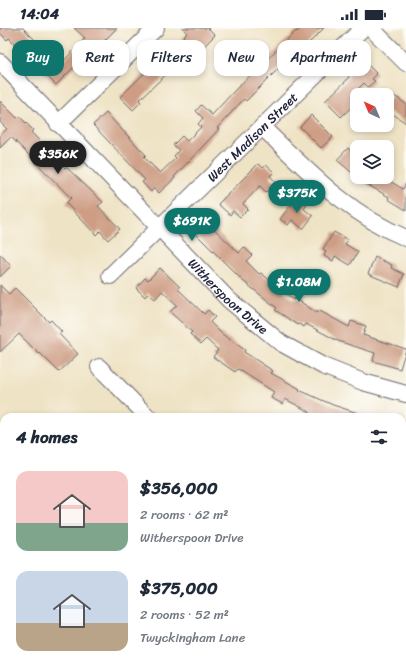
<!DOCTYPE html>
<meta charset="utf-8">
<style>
:root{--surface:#fff;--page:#f2f2f3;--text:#1f2937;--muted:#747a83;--accent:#0f766e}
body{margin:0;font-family:Sriracha,sans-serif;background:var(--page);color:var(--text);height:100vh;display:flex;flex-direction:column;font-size:15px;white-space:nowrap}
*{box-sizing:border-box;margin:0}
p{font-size:13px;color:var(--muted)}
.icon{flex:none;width:22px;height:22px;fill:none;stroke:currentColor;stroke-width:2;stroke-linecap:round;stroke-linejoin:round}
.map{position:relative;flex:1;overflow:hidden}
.side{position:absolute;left:0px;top:385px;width:406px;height:256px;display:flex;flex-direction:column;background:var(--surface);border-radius:12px 12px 0 0;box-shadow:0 2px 6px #0003}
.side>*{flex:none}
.top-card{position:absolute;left:12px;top:12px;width:382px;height:36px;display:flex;gap:8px}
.needle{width:26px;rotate:316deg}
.fabs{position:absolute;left:350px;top:60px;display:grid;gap:8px}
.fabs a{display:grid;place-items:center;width:44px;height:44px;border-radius:8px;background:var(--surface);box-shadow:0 2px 6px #0003;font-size:20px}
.price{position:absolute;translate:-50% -34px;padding:0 9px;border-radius:14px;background:var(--accent);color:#fff;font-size:13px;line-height:26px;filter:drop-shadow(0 1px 2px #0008)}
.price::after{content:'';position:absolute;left:50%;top:24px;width:12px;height:9px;margin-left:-6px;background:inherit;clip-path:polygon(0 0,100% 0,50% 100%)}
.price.on{background:#222;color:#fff}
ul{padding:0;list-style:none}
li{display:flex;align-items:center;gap:12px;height:100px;padding:0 16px}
li span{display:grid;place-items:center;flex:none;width:112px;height:80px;border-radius:12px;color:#555}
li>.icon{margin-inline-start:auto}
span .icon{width:48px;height:48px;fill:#fffc;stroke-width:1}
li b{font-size:17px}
h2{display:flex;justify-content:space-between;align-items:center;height:48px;padding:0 16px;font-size:17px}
.pill{padding:0 14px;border-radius:12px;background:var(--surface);box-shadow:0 2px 6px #0003;font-size:14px;line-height:36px}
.pill.on{background:var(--accent);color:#fff}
.status{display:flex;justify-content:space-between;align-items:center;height:28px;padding:0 20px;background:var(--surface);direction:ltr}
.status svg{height:11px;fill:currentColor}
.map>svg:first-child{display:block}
.water{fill:url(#water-ripples);stroke:#466a8e}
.building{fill:#ce9d84}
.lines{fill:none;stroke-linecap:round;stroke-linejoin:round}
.minor-casing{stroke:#6a666b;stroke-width:18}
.minor{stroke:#fff;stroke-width:16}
.labels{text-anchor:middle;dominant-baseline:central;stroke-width:3;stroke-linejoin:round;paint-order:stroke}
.street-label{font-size:13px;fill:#22223b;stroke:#fdfcf7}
</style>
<div class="status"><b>14:04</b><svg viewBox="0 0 49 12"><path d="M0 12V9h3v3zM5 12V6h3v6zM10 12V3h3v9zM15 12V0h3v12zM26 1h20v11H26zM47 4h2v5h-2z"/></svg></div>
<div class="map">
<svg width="406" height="641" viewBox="0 0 406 641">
<defs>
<pattern id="water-ripples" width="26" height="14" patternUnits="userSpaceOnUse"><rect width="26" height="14" fill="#6ab2e1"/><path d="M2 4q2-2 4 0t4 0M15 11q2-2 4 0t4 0" fill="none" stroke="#5790b8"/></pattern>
</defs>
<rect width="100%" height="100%" fill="#fdfcf7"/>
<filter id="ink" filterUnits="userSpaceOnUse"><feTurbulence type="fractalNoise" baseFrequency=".025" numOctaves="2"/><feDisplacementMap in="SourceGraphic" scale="8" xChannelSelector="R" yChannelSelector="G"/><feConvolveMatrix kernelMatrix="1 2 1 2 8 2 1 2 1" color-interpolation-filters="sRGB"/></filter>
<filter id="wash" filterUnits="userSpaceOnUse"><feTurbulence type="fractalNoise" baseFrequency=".012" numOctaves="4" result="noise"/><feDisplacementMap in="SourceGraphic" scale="16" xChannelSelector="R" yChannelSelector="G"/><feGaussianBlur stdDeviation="0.9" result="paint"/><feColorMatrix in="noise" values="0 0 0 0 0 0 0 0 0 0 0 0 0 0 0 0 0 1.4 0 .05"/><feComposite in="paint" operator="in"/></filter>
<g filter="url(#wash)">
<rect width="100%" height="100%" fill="#efe3c5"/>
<path class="water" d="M 259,637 L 321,637 L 325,641 L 263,641 Z"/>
<g id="blocks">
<path class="building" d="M 0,0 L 23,0 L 51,28 L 52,27 L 61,36 L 85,10 L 74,0 L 117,0 L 84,33 L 82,31 L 56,57 L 9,10 L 7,12 L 0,5 Z
M 182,0 L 208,0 L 215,7 L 185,38 L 180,33 L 174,39 L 139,72 L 141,74 L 133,82 L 120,69 L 163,27 L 160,24 L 168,17 L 171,21 L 187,5 Z
M 301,0 L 324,0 L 290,34 L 288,31 L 246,73 L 244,71 L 217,100 L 219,101 L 174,149 L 175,150 L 159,165 L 154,160 L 151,164 L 142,154 L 145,152 L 93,97 L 106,85 L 146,127 L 144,129 L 160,145 L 176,130 L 174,128 L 179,122 L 173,117 L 182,108 L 187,113 L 201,99 L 198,96 L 203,90 L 196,83 L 201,77 L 212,87 L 235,62 L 296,3 L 297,4 Z
M 364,33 L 377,46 L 372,51 L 375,53 L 368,59 L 364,55 L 351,68 L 357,74 L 341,89 L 325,73 L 349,50 L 348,48 Z
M 393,67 L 406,76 L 406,95 L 387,82 L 387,76 Z
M 0,73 L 17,90 L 19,88 L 33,102 L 31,104 L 65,140 L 66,139 L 103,174 L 98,178 L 120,201 L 108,212 L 100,203 L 96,207 L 66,175 L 71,170 L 11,109 L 0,120 L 0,107 L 7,101 L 0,94 Z
M 311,87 L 333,109 L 321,120 L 300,99 Z
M 348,120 L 357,127 L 357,149 L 383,149 L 403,161 L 406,155 L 406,182 L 388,171 L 389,169 L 354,149 L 357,149 L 337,132 Z
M 258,136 L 263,140 L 266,137 L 274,144 L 270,148 L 276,154 L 266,164 L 260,158 L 243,176 L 248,181 L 240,189 L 233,183 L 230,187 L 218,176 Z
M 297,169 L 307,177 L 304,181 L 313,188 L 303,201 L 292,192 L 288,197 L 280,191 Z
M 207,194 L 239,225 L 244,219 L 252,227 L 246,233 L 259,246 L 261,245 L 294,272 L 295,270 L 317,285 L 318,282 L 349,299 L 351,293 L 366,298 L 363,307 L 406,321 L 400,341 L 373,333 L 375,325 L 338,313 L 306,296 L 304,299 L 299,296 L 298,297 L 275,282 L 277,280 L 243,253 L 196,206 Z
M 334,204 L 348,212 L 345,216 L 358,224 L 350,237 L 335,228 L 333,233 L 324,228 L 326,223 L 323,221 Z
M 0,226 L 11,238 L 0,249 Z
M 375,229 L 392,237 L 391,240 L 404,246 L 399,259 L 368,246 Z
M 160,240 L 180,259 L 178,261 L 204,286 L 208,282 L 215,289 L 210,294 L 222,306 L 245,322 L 244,324 L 273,343 L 271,345 L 300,361 L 299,362 L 333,377 L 364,387 L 364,389 L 308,389 L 310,384 L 285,371 L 283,376 L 271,370 L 274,364 L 238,341 L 235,344 L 213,329 L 218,322 L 206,311 L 201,316 L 190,306 L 192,304 L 170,284 L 177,277 L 162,263 L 155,271 L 148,265 L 145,269 L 136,260 L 145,250 L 148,252 Z
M 0,257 L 9,266 L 15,260 L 49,294 L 51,292 L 62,304 L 59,306 L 78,326 L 59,344 L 40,325 L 39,326 L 19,306 L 0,324 Z"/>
</g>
</g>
<g filter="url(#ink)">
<use href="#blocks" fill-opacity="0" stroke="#6a666b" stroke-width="1"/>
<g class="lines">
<defs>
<g id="minor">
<path d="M 371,0 L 406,35"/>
<path id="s1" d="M 0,34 L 229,272 L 281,315 L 323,338 L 363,354 L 406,366"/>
<path d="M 58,96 L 156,0"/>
<path d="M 262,99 C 306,141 349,187 406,210"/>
<path id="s2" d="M 110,248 L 363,0"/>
<path d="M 99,339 L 148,389"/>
<path d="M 402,440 L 406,427"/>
<path d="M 0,492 L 4,497"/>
<path d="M 137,637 L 141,641"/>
</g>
</defs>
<use href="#minor" class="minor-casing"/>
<use href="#minor" class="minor"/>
</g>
</g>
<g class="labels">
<g class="street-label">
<text stroke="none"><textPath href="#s2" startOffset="199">West Madison Street</textPath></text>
<text stroke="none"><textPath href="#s1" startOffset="327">Witherspoon Drive</textPath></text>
</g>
</g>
</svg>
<div class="fabs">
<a><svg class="needle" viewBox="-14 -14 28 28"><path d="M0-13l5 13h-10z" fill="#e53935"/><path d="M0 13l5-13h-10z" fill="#747a83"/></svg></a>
<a><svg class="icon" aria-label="layers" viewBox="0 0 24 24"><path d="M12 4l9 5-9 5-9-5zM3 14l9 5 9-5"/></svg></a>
</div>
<b class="price on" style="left:58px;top:147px">$356K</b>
<b class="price" style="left:297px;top:186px">$375K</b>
<b class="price" style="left:192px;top:214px">$691K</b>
<b class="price" style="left:299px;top:275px">$1.08M</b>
<div class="top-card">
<a class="pill on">Buy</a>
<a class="pill">Rent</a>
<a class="pill">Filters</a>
<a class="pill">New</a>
<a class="pill">Apartment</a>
</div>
<section class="side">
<h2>4 homes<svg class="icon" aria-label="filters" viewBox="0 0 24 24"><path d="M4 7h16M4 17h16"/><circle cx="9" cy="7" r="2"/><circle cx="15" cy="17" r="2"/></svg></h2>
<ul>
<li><span style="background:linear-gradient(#f6c9c9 65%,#7fa58c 0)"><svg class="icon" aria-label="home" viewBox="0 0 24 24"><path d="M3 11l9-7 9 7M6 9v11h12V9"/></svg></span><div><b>$356,000</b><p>2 rooms · 62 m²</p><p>Witherspoon Drive</p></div></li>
<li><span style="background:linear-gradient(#c9d6e8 65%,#b9a48a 0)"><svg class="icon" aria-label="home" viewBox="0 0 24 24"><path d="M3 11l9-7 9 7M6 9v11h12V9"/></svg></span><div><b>$375,000</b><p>2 rooms · 52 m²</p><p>Twyckingham Lane</p></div></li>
</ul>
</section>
</div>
